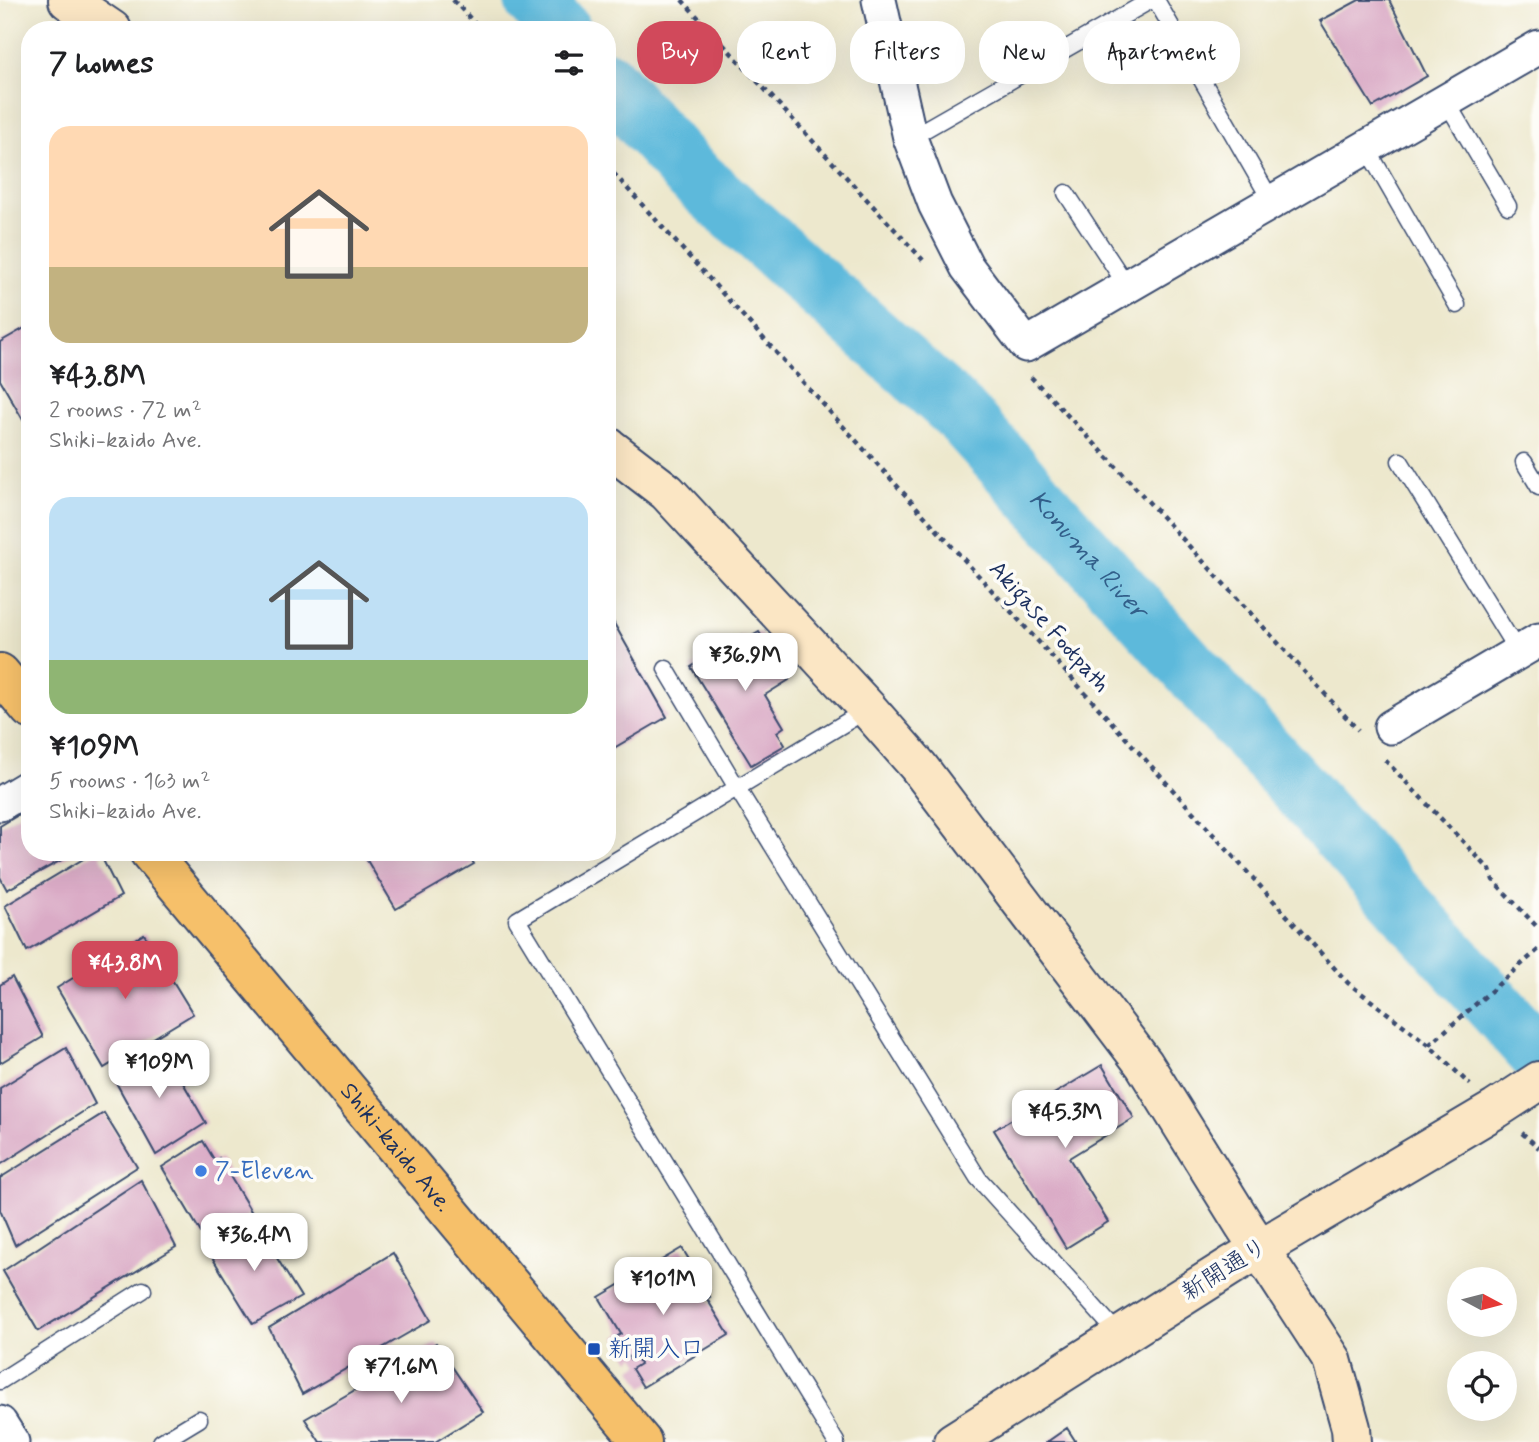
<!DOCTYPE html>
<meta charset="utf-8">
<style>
:root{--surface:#fff;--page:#f2f2f2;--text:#202124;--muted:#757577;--accent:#d1495b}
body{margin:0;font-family:Mynerve,"Klee One",sans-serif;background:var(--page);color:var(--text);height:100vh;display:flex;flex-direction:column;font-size:26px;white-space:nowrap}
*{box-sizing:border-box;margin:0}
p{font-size:23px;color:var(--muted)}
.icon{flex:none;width:38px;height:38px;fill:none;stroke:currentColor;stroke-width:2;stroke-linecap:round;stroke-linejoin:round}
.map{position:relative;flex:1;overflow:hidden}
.sheet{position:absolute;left:21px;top:21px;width:595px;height:840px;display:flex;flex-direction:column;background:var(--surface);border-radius:28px;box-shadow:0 7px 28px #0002}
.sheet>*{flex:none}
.hud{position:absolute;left:637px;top:21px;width:665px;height:63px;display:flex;gap:14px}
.needle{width:46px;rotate:97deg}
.fabs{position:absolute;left:1447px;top:1267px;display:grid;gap:14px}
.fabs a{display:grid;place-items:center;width:70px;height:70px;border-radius:50%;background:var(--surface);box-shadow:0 7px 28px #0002;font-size:35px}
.price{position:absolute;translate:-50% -60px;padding:0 16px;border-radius:14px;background:#fff;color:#222;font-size:23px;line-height:46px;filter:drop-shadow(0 2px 4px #0008)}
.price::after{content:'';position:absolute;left:50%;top:42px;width:21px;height:16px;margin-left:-10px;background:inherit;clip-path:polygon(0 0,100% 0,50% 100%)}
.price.active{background:var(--accent);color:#fff}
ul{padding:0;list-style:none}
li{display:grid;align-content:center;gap:14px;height:371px;padding:0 28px}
li span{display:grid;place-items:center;height:217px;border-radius:21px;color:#555}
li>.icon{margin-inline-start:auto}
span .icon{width:126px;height:126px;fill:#fffc;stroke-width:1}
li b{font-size:30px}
h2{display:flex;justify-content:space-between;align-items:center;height:84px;padding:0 28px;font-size:30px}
.pill{padding:0 24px;border-radius:28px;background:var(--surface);box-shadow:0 7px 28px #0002;font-size:24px;line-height:63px}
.pill.active{background:var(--accent);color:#fff}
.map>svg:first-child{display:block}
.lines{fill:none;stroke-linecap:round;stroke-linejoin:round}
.river{stroke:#5db9db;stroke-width:60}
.building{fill:#daabc6}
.lane-casing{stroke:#3a4b6f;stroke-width:19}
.street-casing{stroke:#3a4b6f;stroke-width:37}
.secondary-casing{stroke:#3a4b6f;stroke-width:42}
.primary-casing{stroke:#3a4b6f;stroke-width:42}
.path{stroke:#3a4b6f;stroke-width:4.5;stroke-dasharray:5 5;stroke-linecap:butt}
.lane{stroke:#fff;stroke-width:16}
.street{stroke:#fff;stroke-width:33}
.secondary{stroke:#fbe6c4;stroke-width:38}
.primary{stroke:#f6c06b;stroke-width:38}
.shop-dot{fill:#3f7fe0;stroke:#fdfcf7;stroke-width:2.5}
.transit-dot{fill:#1a4fb4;stroke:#fdfcf7;stroke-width:2.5}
.labels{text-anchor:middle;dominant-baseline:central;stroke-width:7;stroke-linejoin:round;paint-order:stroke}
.street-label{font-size:24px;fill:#1b2f5e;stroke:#fdfcf7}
.shop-label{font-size:24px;fill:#366cbe;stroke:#fdfcf7;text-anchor:start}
.transit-label{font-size:24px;fill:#164399;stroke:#fdfcf7;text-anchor:start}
.water-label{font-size:26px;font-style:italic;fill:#325f8a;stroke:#fdfcf7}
</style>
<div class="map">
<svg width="1539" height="1442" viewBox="0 0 1539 1442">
<rect width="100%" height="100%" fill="#fdfcf7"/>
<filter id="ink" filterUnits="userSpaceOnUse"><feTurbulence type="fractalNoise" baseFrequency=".0143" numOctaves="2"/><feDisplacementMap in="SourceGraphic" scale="14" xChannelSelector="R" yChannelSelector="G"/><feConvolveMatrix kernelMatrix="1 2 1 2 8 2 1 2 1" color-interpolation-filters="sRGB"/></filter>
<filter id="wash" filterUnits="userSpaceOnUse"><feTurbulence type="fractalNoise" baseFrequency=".00686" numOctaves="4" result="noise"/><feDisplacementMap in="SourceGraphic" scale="28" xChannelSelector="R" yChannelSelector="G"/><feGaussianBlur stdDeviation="1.57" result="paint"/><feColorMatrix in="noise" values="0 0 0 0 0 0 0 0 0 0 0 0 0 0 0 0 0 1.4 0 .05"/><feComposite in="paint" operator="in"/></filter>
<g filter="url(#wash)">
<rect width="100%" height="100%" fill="#ede8cd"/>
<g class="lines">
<g class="river">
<path d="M 534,0 L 561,30"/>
<path id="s1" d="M 607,81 L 689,172 L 959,413 L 1539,1055"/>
</g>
</g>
<g id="blocks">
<path class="building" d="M 1359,0 L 1389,0 L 1427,76 L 1373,107 L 1320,21 Z
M 30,325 L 30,432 L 0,380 L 0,342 Z
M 607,611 L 667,717 L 607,752 Z
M 759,632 L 789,680 L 765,695 L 784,727 L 777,732 L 785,745 L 751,765 L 691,667 L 742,635 L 745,640 Z
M 30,808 L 30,852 L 76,852 L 7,890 L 0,877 L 0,826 Z
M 95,852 L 99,852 L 121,896 L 27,951 L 5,906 Z
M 362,852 L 467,852 L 474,864 L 396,909 Z
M 144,934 L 193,1014 L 104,1068 L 57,988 Z
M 12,977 L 43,1037 L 0,1063 L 0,985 Z
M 162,1046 L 206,1123 L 156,1155 L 113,1077 Z
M 66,1048 L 95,1104 L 0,1165 L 0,1088 Z
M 1102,1065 L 1134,1118 L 1069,1158 L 1108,1222 L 1066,1248 L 994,1130 Z
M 104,1113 L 137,1167 L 15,1245 L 0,1210 L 0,1178 Z
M 203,1141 L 215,1161 L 219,1158 L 252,1213 L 234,1224 L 231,1219 L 203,1236 L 162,1167 Z
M 141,1180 L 176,1247 L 38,1331 L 3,1271 Z
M 254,1221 L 301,1297 L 253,1324 L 207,1249 Z
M 682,1248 L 693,1266 L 689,1269 L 700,1287 L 703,1285 L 710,1297 L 707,1299 L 729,1335 L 643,1387 L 632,1369 L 640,1364 L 635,1356 L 630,1360 L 616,1337 L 621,1334 L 599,1297 Z
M 393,1253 L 431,1320 L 302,1394 L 269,1328 Z
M 436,1343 L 483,1412 L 435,1442 L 320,1442 L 305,1419 Z
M 1067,1428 L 1076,1442 L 1047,1442 Z"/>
</g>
</g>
<g filter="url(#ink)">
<use href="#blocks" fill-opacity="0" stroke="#3a4b6f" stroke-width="2"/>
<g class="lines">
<defs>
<path id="lane" d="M 1156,0 L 1272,202
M 1446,101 L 1508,206
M 910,138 L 1151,0
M 1366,147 L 1457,305
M 1066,193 L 1127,286
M 1400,461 L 1518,652
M 1524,462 L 1539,487
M 666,669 L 737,788 L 978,1178 L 1120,1336
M 0,1381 L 143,1290
M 161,1442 L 199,1419
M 836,1442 L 517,920 L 868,709"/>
<path id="street" d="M 879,0 L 910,138 L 935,204 L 967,267 L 1026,345 L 1539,47
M 1391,727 L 1539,640
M 0,804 L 30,786
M 0,1423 L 12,1442"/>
<path id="secondary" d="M 68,0 L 112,30
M 607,446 L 667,492 L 868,709 L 918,766 L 1144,1064 L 1244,1225 L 1332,1360 L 1351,1428 L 1352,1442
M 953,1442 L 1234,1264 L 1496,1109 L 1539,1081"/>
<g id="primary">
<path d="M 0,673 L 30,709"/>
<path id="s2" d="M 149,852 L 642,1442"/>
</g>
</defs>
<use href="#lane" class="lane-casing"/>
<use href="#street" class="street-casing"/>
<use href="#secondary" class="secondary-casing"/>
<use href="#primary" class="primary-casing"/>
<path class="path" d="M 453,0 L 481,30
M 682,0 L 923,260
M 607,166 L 1348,983 L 1429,1045 L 1470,1085
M 1031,377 L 1111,461 L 1358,730
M 1385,760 L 1490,870 L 1493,880 L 1539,929
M 1429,1045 L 1539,949
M 1522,1133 L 1539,1148"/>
<use href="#lane" class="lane"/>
<use href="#street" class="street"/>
<use href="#secondary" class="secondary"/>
<use href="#primary" class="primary"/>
</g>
</g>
<circle class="shop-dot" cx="201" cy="1171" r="7"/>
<rect class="transit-dot" x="587" y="1342" width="14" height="14" rx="3.5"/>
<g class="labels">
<g class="street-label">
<text transform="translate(1049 627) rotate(48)">Akigase Footpath</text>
<text stroke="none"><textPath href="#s2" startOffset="385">Shiki-kaido Ave.</textPath></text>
<text transform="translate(1225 1270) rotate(-32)">新開通り</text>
</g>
<g class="shop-label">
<text x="215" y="1171">7-Eleven</text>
</g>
<g class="transit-label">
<text x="608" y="1349">新開入口</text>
</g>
<g class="water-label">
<text stroke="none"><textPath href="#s1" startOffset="676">Konuma River</textPath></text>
</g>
</g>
</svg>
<div class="fabs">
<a><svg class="needle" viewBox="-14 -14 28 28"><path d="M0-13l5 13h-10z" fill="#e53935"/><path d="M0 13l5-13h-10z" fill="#757577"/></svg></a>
<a><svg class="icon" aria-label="locate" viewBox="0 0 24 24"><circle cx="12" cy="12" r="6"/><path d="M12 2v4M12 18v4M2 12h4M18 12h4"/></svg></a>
</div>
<b class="price" style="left:745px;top:693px">¥36.9M</b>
<b class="price active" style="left:125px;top:1001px">¥43.8M</b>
<b class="price" style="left:159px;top:1100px">¥109M</b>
<b class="price" style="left:1065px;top:1150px">¥45.3M</b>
<b class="price" style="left:254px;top:1273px">¥36.4M</b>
<b class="price" style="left:663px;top:1317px">¥101M</b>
<b class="price" style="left:401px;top:1405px">¥71.6M</b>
<div class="hud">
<a class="pill active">Buy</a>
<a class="pill">Rent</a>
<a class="pill">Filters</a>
<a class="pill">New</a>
<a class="pill">Apartment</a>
</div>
<section class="sheet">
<h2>7 homes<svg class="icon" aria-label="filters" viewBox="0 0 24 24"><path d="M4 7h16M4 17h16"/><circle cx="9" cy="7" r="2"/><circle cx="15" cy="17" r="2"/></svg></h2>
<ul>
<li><span style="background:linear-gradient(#ffd9b3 65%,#c2b280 0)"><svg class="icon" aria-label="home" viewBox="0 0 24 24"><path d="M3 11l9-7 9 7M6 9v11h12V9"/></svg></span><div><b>¥43.8M</b><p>2 rooms · 72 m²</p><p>Shiki-kaido Ave.</p></div></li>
<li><span style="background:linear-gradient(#bfe0f5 75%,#8fb573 0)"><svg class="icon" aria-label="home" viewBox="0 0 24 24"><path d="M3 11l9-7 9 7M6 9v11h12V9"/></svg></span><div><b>¥109M</b><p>5 rooms · 163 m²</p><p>Shiki-kaido Ave.</p></div></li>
</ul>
</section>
</div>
